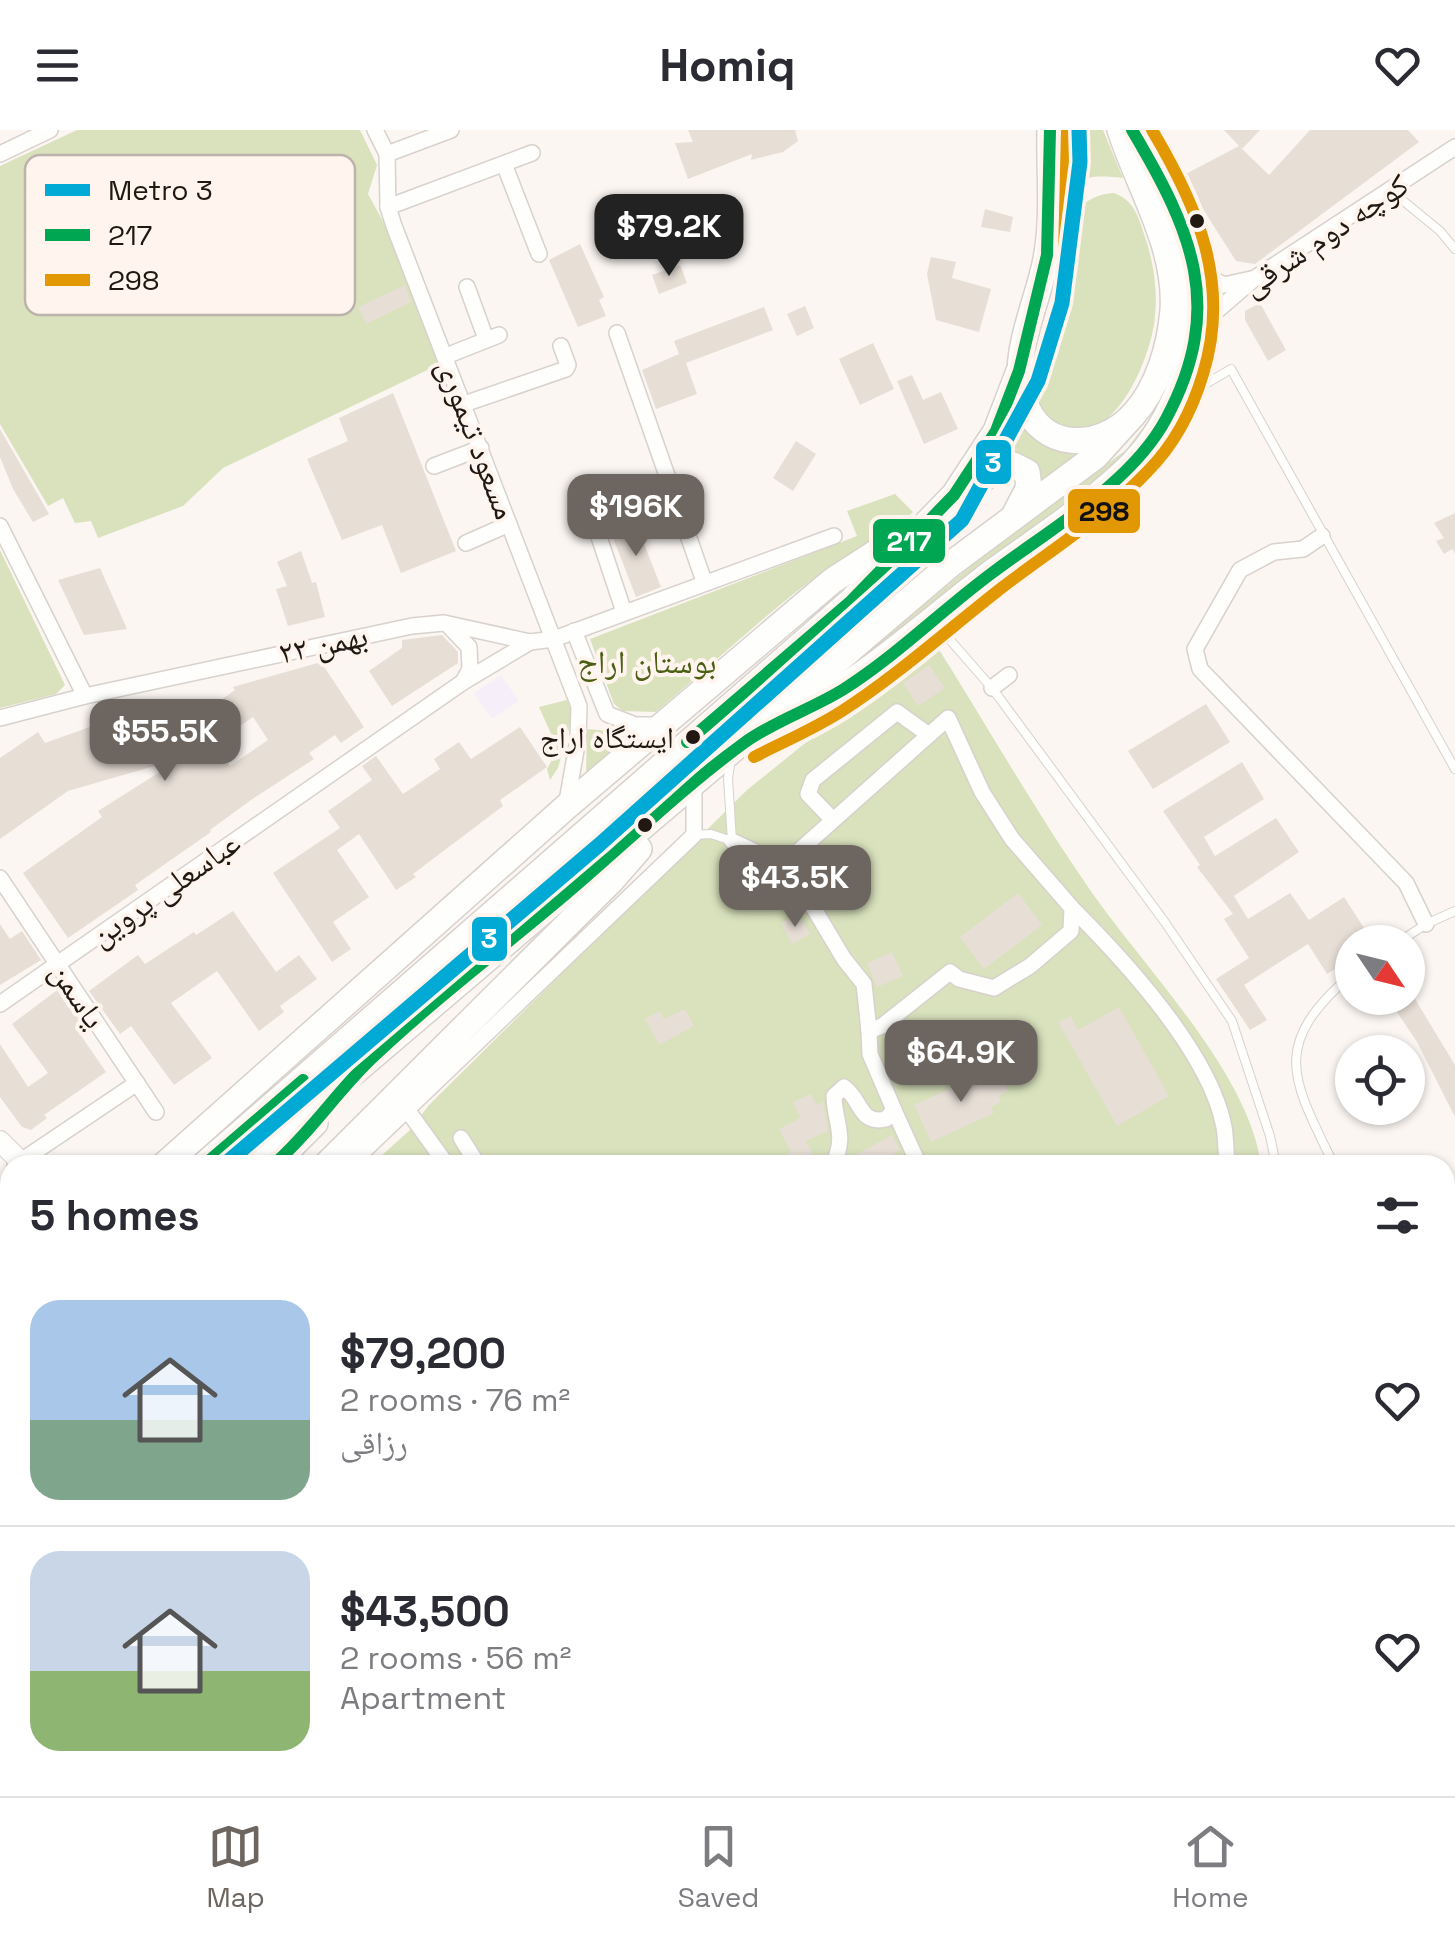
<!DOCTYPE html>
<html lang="en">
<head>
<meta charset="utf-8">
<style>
	:root { --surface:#fff; --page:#f7f7f7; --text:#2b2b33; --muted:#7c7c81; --line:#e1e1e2; --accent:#6d6660 }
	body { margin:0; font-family:"Space Grotesk","Noto Naskh Arabic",sans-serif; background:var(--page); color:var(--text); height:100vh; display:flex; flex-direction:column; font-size:38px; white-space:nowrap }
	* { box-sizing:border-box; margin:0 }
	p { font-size:32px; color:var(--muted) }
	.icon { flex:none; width:55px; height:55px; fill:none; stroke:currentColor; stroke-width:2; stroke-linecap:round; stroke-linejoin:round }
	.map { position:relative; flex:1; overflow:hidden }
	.drawer { position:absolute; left:0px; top:1025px; width:1455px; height:642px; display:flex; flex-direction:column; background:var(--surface); border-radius:30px 30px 0 0; box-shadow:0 2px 8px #0004 }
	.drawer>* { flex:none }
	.needle { width:65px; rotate:125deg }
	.controls { position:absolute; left:1335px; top:795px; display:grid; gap:20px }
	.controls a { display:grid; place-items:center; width:90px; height:90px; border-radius:50%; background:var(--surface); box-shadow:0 2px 8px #0004; font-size:50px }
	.price { position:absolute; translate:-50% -85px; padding:0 22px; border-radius:20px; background:var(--accent); color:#fff; font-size:32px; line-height:65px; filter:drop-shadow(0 2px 5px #0008) }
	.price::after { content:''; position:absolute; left:50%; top:60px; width:30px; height:22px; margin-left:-15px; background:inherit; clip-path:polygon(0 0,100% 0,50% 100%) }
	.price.active { background:#222; color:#fff }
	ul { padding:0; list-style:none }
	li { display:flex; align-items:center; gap:30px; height:250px; padding:0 30px }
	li+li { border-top:2px solid var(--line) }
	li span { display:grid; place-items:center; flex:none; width:280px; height:200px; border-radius:30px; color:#555 }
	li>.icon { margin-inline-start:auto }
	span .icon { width:120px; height:120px; fill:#fffc; stroke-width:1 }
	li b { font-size:42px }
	h2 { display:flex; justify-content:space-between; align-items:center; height:120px; padding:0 30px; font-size:42px }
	header { display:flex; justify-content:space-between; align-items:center; height:130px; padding:0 30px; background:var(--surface); font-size:45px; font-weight:600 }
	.menu { display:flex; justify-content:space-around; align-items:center; height:140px; border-top:2px solid var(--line); background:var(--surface); font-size:28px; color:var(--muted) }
	.menu a { display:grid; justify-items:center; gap:5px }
	.menu .active { color:var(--accent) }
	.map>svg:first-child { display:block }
	.education { fill:#f6eff9 }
	.green { fill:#d9e2bd }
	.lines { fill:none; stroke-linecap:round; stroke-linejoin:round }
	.river { stroke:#9ad5e9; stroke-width:28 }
	.building { fill:#e7ded6; fill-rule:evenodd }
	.service-casing { stroke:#d8d1cc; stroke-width:10 }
	.minor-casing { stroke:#d8d1cc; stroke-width:18 }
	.secondary-casing { stroke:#d8d1cc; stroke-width:22 }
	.primary-casing { stroke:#d8d1cc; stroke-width:25 }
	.trunk-casing { stroke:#d8d1cc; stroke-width:28 }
	.service { stroke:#fefefd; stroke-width:8 }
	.minor { stroke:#fefefd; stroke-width:15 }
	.secondary { stroke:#fefefd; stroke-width:20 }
	.primary { stroke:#fefefd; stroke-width:22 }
	.trunk { stroke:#fefefd; stroke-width:25 }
	.bus-1-casing { stroke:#fff5ee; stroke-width:20 }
	.bus-2-casing { stroke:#fff5ee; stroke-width:20 }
	.bus-1 { stroke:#00a651; stroke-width:12 }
	.bus-2 { stroke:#e29802; stroke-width:12 }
	.metro-1-casing { stroke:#fff5ee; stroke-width:22 }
	.metro-1 { stroke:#00aad4; stroke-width:15 }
	.bus-dot { fill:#211812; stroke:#fff5ee; stroke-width:4 }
	.labels { text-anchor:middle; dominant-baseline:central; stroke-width:8; stroke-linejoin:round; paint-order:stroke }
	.bus-label { font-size:30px; fill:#211812; stroke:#fff5ee; text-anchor:end }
	.street-label { font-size:32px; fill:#211812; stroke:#fff5ee }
	.park-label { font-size:32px; fill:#4c5e14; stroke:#fff5ee }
	.key { fill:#fff5ee; stroke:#bcb3ac; stroke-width:2.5 }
	.key-label { font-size:28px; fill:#211812 }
	.line-badge { stroke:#fff5ee; stroke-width:4 }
	.badge-label { font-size:28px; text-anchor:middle; font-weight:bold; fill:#fff }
	.pale-badge-label { font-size:28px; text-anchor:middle; font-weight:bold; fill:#111 }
</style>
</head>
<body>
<header><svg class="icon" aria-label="menu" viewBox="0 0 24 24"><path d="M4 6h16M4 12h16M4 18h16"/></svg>Homiq<svg class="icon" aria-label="heart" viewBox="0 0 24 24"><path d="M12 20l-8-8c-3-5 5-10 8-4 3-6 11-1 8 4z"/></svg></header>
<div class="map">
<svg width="1455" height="1666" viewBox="0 0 1455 1666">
	<rect width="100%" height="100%" fill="#fbf6f2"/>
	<polygon class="education" points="501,545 519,571 492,589 474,563"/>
	<g class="green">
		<polygon points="77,0 360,0 377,35 368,64 384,93 442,233 223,338 183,376 98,408 91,391 75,393 63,368 48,376 0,294 0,36"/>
		<path d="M1068 0H1103L1123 48C1086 44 1074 46 1062 82Z"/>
		<path d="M1114 63C1133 70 1138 85 1144 104 1153 129 1158 160 1155 186 1152 229 1108 333 1052 291 1042 284 1034 273 1034 260 1034 236 1048 209 1054 186 1063 152 1069 116 1076 81 1088 69 1098 64 1114 63Z"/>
		<polygon points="1179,250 1126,333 820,562 990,420 1126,320"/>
		<polygon points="1020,289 1041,313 1077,326 1038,359 996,333"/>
		<path d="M895 364 913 382C887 406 857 417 829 437 768 481 713 534 656 582L623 581 614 574 590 509 857 406 847 381Z"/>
		<polygon points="0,420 65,555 56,564 0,578"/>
		<path d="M933 510C984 591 1032 675 1086 754 1139 833 1249 941 1261 1035H371L410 1000 429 975 747 660Z"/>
		<polygon points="567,570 573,584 558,638 550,650 547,639 551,632 545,622 552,606 539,577"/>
		<polygon points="587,599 632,603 586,643"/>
		<polygon points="0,1379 10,1388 10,1561 0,1560"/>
		<polygon points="577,1658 1348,1658 1349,1666 585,1666"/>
	</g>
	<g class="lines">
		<polyline class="river" points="421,1658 432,1666"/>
	</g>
	<g class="building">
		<polygon points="688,0 795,0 798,11 783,22 751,30 752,24 688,49 675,13 693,12"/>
		<polygon points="1224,0 1260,0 1242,19"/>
		<polygon points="1310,0 1408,0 1419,12 1255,134 1236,131 1182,46 1239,16 1269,45"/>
		<polygon points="985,79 1013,87 1010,102 981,97"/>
		<polygon points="580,114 604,167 599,170 606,186 578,197 549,130"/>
		<polygon points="931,127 956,132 952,148 991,159 979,202 936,190 927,144"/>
		<polygon points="680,135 687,153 659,164 652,145"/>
		<polygon points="405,155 411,172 366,194 358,177"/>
		<polygon points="1260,173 1286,220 1268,231 1245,190 1245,181"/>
		<polygon points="805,176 814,198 797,206 787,184"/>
		<polygon points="764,177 773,200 686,233 697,264 656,279 642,240 679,224 674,211"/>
		<polygon points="873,213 894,259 860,275 839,229"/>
		<polygon points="912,245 923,270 941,262 958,299 924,314 897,251"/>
		<polygon points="393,263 456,421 401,443 382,395 342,410 307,329 348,311 339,288"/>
		<polygon points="0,299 49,384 33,392 13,359 0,327"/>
		<polygon points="796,311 816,324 793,361 773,348"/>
		<polygon points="1455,383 1455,423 1452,419 1444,424 1436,411 1444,408 1434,393"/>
		<polygon points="635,391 661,457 636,467 610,400"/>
		<polygon points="301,421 312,453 316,452 325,487 288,496 276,459 287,456 277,432"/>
		<polygon points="100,438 127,499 84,505 58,450"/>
		<polygon points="442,505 458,522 458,533 392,576 369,541 402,518 402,510"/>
		<path d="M321 532 364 597 341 613 335 605 309 623 314 629 251 670 210 700 211 702 135 755 138 760 68 808 23 743 102 687 98 681 182 628 68 661 0 709V628L38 602 45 613 126 584 154 618 235 560 233 557ZM253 587 268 610 230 636 215 613Z"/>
		<polygon points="929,535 945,558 918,576 903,553"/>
		<polygon points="1206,574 1230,612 1153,659 1128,621"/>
		<polygon points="520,597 547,637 500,670 503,676 413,744 416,747 396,760 359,704 337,720 369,767 333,792 351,819 332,832 273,743 340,698 328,681 372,650 362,636 376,626 403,664 440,639 434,629 459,612 471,629"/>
		<polygon points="1242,632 1264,669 1204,707 1215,726 1276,688 1299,722 1234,766 1248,789 1290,763 1309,790 1344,767 1373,812 1352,812 1352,828 1327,844 1308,814 1244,855 1267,890 1250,900 1216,849 1249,828 1224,789 1233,784 1197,737 1200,735 1163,681"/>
		<polygon points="1018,763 1042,795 984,839 960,807"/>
		<polygon points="233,781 276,842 299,825 317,849 280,876 284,882 259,901 217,841 171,873 212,928 174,955 131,896 120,904 89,861 138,825 145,834 194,802 196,805"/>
		<polygon points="791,788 797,793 802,790 810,804 792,814 781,793"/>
		<polygon points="0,794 10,809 22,801 41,830 0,855"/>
		<polygon points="892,822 903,846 877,857 867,833"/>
		<polygon points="60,858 82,892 75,897 106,942 44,985 47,988 31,1000 22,997 0,967 0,914 28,957 48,943 12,894"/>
		<polygon points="1412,864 1455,935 1455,987 1417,912 1393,876"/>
		<polygon points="1119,877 1169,966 1117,996 1058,892 1071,886 1078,900"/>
		<polygon points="685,879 694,896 659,915 645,889 660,881 664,889"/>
		<polygon points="997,937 1008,961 998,966 1001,972 991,977 994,983 931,1012 914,975"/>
		<polygon points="811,964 816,975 823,972 828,1001 806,1011 818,1035 767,1035 791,1022 779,999 800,988 793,972"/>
		<polygon points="892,1005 900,1020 875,1035 845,1035 848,1029"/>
	</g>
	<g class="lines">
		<defs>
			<g id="service">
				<polyline points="1390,60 1440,101 1455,119"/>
				<polyline points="1185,266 1231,239 1455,639"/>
				<polyline points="937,495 992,558 1164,791 1232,891 1270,1006 1276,1035"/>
				<polyline points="694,705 711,704 732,711 728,648 731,629"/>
				<polyline points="1399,812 1426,794 1455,781"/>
				<path d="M1334 1035C1291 947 1270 915 1352 844"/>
				<polyline points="1445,1196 1455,1208"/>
				<polyline points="1364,1658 1365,1666"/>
			</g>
			<g id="minor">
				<polyline points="375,0 387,24 388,77 394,96 579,576 578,609 566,677"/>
				<polyline points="0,24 50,0"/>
				<polyline points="387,24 451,0"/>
				<polyline points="504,34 539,124"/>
				<polyline points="388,77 532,23"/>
				<polyline points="1195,140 1224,155 1251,149"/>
				<polyline points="467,157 486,209"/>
				<polyline points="1198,197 1255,148 1455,17"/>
				<polyline points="617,203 704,451"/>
				<polyline points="446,226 499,205"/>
				<polyline points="464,274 566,239 568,235 561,216"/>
				<polyline points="434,336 481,318"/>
				<polyline points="594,392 624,482"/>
				<polyline points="0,396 85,566"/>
				<polyline points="1322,406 1303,419 1274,422 1240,440 1195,519 1200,539 1406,753 1426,794"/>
				<polyline points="466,413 509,394"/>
				<polyline points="449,496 469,517 470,539 463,552"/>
				<polyline points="574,501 607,584 635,595 659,595"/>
				<polyline points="992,558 1009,545"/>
				<polyline points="0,588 85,566 412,496 444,493 530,512 554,509 834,406"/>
				<polyline points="833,690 808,664 813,650 897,582 929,605"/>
				<path d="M732 711 783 735 948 588 982 662 1012 709 1072 778 1071 801 1030 836 994 858 959 849 950 842 882 896 869 901 870 924 894 980 886 989C859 995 862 970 844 957L834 966C835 996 847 1004 833 1035"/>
				<polyline points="0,748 156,982"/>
				<polyline points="746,766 783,735 801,757 844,829 864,854 869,901"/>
				<path d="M1072 778C1124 830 1210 923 1224 997 1226 1009 1226 1023 1227 1035"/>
				<polyline points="0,874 463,552 530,512"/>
				<polyline points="894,980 919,1035"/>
				<polyline points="408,981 447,1035"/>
				<polyline points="461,1008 478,1035"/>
				<polyline points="15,1035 137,953"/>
				<polyline points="349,1035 694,705 694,656"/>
				<polyline points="229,1658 236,1666"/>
				<polyline points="561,1658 569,1666"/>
				<polyline points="895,1658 901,1666"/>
				<polyline points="200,1666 211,1658"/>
			</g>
			<polyline id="secondary" points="0,1011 24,1035"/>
			<polyline id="primary" points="12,1658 18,1666"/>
			<g id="trunk">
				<path d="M1050 0C1049 41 1054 88 1046 129 1038 173 1010 225 1024 269 1039 322 1100 321 1133 285 1158 258 1170 216 1173 180 1177 117 1139 58 1120 0"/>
				<polyline points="961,362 995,341 1013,335 1027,342 1029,357 1015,384"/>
				<path d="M786 591C864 551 926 492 995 440 1042 406 1092 374 1133 333 1155 310 1169 285 1180 256 1220 155 1184 86 1132 0"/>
				<polyline points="164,1035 566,677 832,451 900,407"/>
				<polyline points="204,1035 851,471 954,365 996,301 1019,241"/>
				<polyline points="245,1035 951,434 1096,326 1133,285"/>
				<polyline points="273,1035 315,993"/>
				<polyline points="326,1035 611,751 639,719"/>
				<polyline points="0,1135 10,1132"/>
				<polyline points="0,1177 10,1168"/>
				<polyline points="0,1203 10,1195"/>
				<polyline points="0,1236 10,1227"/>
				<polyline points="0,1266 10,1258"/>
				<polyline points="0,1313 10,1322"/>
				<polyline points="0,1564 10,1562"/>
				<polyline points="4,1647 2,1630 10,1606"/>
				<polyline points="360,1658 371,1666"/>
				<polyline points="442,1658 453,1666"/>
			</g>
		</defs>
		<use href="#service" class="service-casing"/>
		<use href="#minor" class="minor-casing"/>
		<use href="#secondary" class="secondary-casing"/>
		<use href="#primary" class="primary-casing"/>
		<use href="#trunk" class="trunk-casing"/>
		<use href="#service" class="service"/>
		<use href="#minor" class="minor"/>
		<use href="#secondary" class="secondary"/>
		<use href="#primary" class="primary"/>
		<use href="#trunk" class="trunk"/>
		<defs>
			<g id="bus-1">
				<polyline points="687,612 851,471 954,365 996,301 1019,241 1047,125 1050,0"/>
				<polyline points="204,1035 303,950"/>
				<path d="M273 1035C309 1004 336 963 370 930 432 871 501 819 566 764 625 714 682 658 744 613 774 591 812 579 844 559 896 526 942 480 992 443 1050 399 1131 354 1166 289 1226 177 1192 101 1132 0"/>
			</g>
			<g id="bus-2">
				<polyline points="1064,125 1067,0"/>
				<path d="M754 627C783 612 814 599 842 581 899 544 950 498 1004 456 1053 419 1105 386 1147 342 1174 315 1192 281 1203 244 1231 154 1198 77 1152 0"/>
			</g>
		</defs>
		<use href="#bus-1" class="bus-1-casing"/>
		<use href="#bus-2" class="bus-2-casing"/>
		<use href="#bus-1" class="bus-1"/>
		<use href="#bus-2" class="bus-2"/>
		<defs>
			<polyline id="metro-1" points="224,1035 599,715 962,390 1038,251 1062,173 1080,32 1079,0"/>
		</defs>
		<use href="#metro-1" class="metro-1-casing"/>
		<use href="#metro-1" class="metro-1"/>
	</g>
	<g class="bus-dot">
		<circle cx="1197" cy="91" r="9"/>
		<circle cx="693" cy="607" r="9"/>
		<circle cx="645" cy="695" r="9"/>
	</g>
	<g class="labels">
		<g class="bus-label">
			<text x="674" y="607">ایستگاه اراج</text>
		</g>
		<g class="street-label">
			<text transform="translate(1325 105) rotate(-34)">کوچه دوم شرقی</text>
			<text transform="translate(477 309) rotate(69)">مسعود تیموری</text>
			<text transform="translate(323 514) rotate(-12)">۲۲ بهمن</text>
			<text transform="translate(165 759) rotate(-35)">عباسعلی پروین</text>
			<text transform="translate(78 865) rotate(56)">یاسمن</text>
		</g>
		<g class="park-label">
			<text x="647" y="532">بوستان اراج</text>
		</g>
	</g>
	<rect x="25" y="25" width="330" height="160" rx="15" class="key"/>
	<rect x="45" y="54" width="45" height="12" fill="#00aad4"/>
	<rect x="45" y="99" width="45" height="12" fill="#00a651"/>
	<rect x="45" y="144" width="45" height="12" fill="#e29802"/>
	<g class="key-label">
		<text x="108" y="70">Metro 3</text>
		<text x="108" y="115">217</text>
		<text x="108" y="160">298</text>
	</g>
	<g class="line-badge">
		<rect x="974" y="308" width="39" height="48" rx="10" fill="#00aad4"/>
		<rect x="1066" y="357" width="76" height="48" rx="10" fill="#e29802"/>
		<rect x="871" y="387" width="76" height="48" rx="10" fill="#00a651"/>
		<rect x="470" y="785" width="39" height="48" rx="10" fill="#00aad4"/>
	</g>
	<g class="badge-label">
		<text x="993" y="342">3</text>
		<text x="909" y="421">217</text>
		<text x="489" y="818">3</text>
	</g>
	<g class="pale-badge-label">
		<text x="1104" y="391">298</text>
	</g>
</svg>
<div class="controls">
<a><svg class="needle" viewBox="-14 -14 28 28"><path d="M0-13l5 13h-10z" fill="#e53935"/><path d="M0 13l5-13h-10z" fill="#7c7c81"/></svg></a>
<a><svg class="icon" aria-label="locate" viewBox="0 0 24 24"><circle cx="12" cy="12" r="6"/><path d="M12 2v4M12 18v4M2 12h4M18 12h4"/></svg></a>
</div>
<b class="price active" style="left:669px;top:149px">$79.2K</b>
<b class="price" style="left:636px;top:429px">$196K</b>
<b class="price" style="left:165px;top:654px">$55.5K</b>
<b class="price" style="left:795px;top:800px">$43.5K</b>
<b class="price" style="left:961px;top:975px">$64.9K</b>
<section class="drawer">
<h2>5 homes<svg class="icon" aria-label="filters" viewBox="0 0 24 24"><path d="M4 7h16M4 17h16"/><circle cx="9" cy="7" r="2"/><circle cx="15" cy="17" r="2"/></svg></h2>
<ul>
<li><span style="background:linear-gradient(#a9c7e8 60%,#7fa58c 0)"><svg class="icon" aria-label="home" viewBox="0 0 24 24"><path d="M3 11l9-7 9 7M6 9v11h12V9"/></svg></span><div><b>$79,200</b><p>2 rooms · 76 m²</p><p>رزاقی</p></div><svg class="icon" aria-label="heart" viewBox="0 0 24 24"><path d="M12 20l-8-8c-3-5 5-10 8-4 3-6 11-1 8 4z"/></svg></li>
<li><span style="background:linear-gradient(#c9d6e8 60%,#8fb573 0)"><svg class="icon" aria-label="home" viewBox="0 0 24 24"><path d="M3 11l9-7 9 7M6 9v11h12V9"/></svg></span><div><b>$43,500</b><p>2 rooms · 56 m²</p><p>Apartment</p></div><svg class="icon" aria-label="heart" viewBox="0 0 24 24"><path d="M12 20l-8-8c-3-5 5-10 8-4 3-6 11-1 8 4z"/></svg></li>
</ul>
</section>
</div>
<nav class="menu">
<a class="active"><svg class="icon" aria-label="map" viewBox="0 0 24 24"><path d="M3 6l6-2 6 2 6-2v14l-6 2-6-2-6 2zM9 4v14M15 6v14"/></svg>Map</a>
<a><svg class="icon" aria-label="saved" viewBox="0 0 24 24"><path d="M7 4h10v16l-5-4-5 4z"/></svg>Saved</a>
<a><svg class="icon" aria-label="home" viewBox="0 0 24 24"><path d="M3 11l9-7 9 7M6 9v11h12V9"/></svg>Home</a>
</nav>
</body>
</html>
